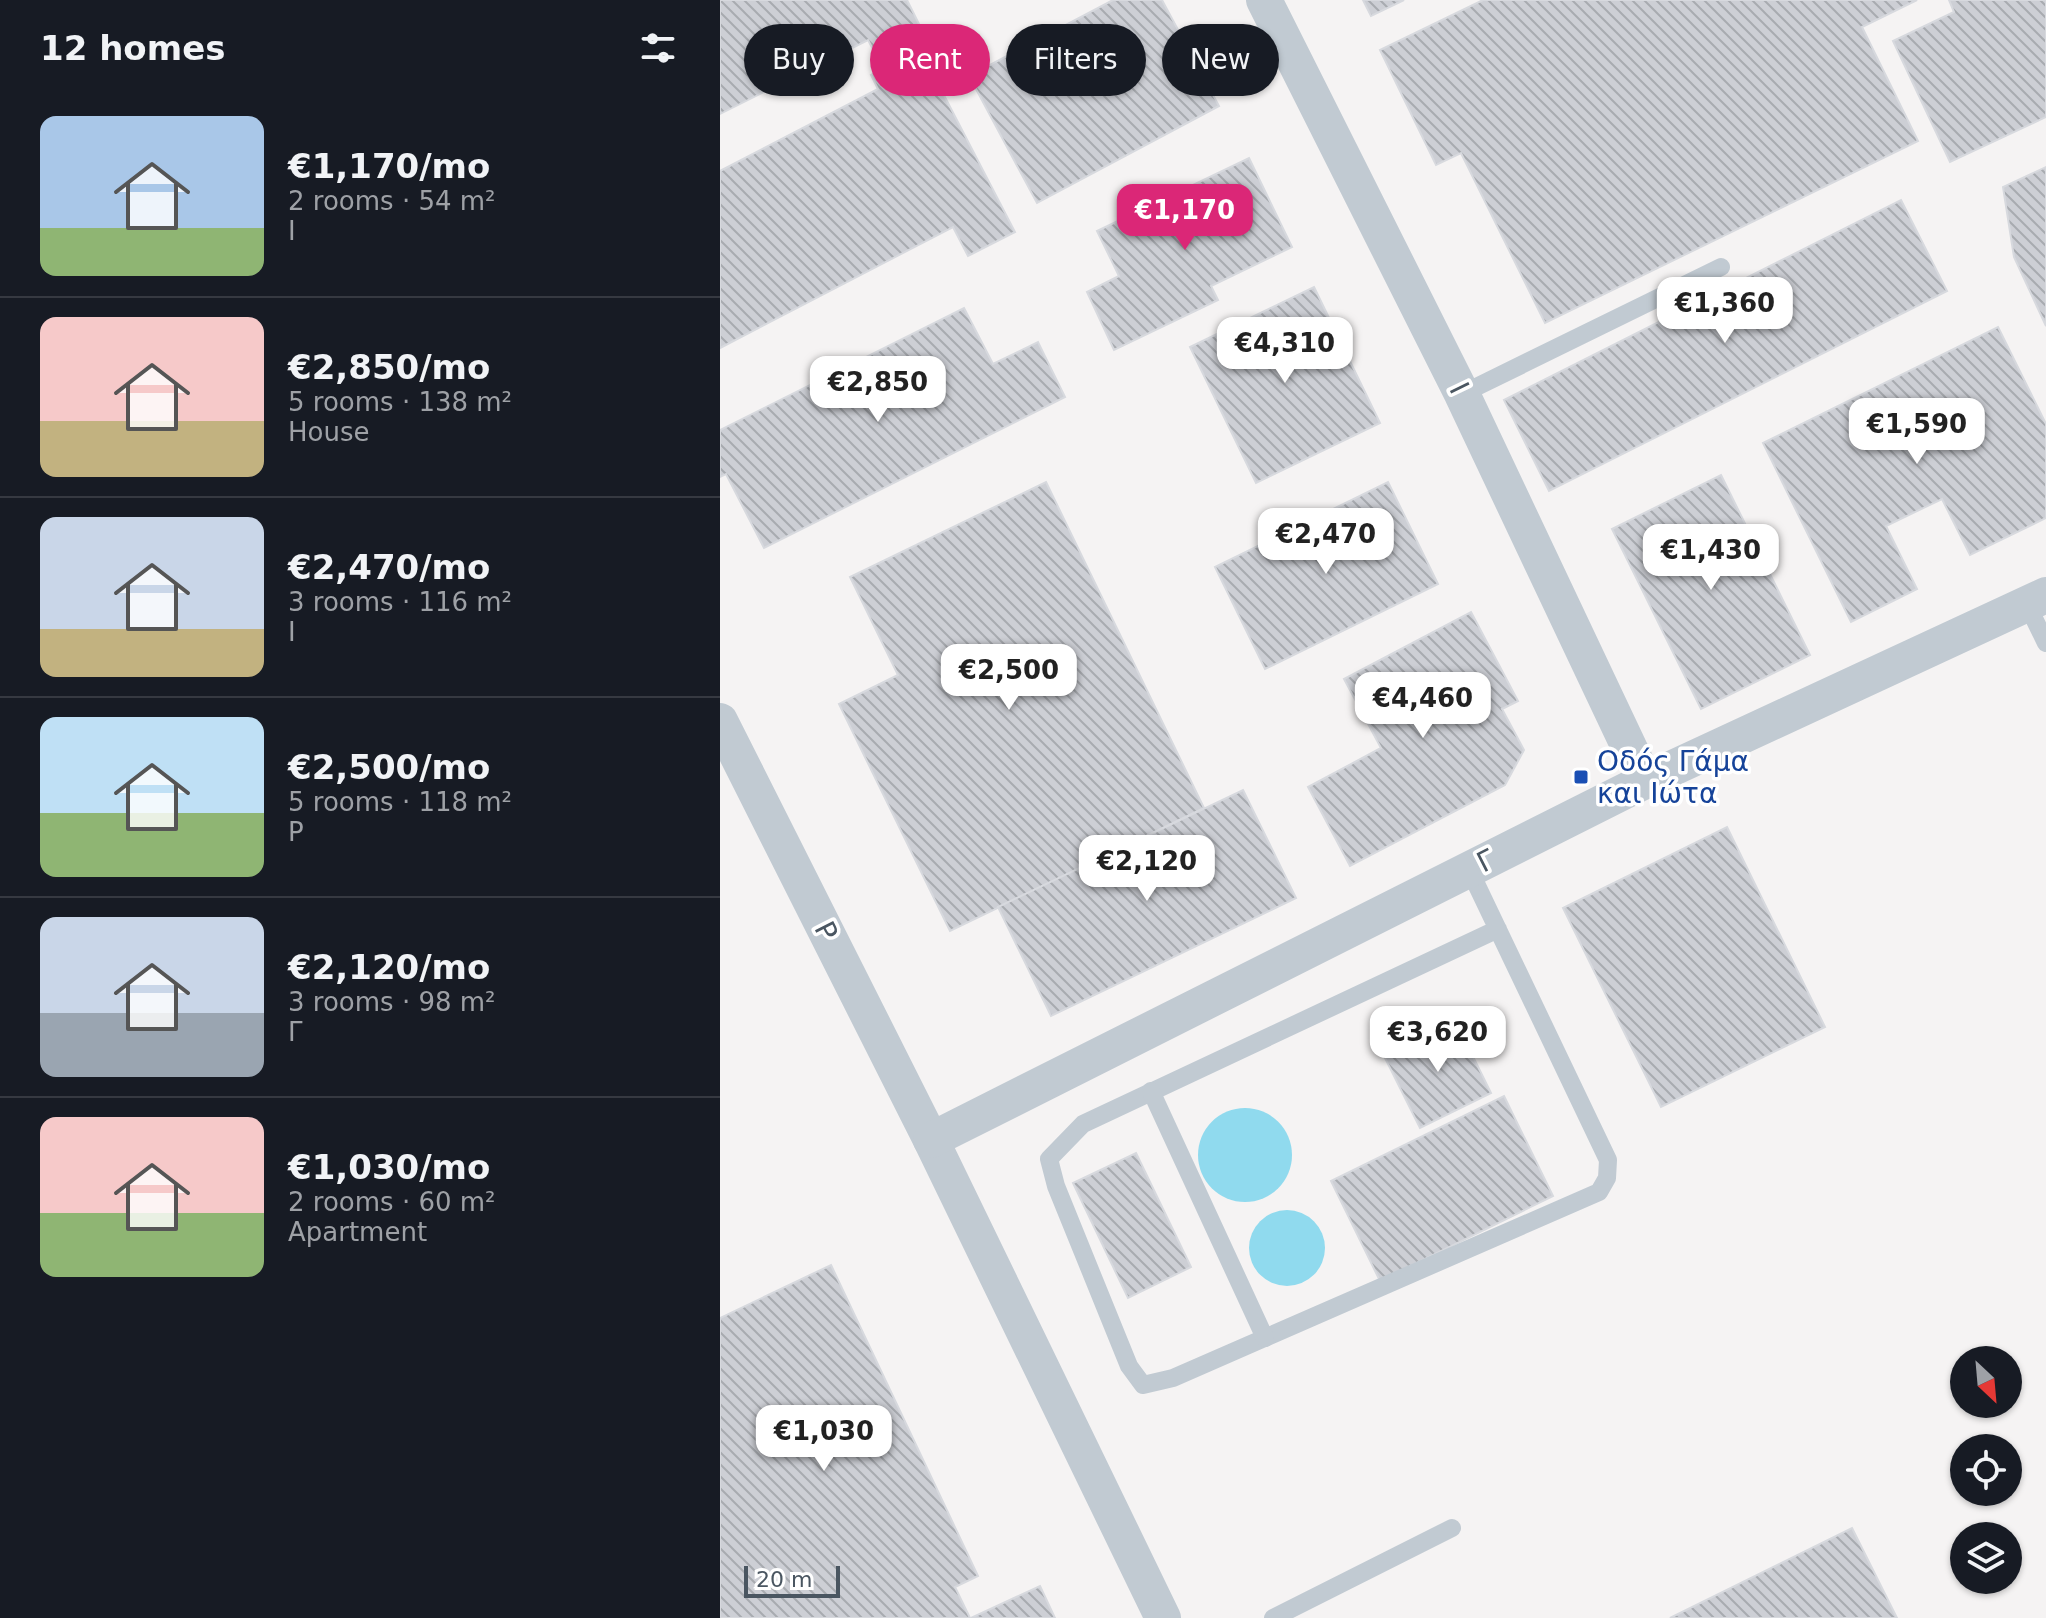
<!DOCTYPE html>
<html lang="en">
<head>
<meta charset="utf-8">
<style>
	:root { --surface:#171b24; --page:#20242c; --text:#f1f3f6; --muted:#9ea1a6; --line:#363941; --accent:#db2777 }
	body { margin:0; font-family:"DejaVu Sans",sans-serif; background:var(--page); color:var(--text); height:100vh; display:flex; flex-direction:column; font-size:30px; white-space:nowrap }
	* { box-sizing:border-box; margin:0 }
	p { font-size:26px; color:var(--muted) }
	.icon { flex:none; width:44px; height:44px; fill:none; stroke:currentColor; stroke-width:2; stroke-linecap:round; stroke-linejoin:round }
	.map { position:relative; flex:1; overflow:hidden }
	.details { display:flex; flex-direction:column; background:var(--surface); width:720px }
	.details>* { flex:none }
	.guide { position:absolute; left:24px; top:24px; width:760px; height:72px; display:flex; gap:16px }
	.needle { width:52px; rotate:154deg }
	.fabs { position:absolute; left:1230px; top:1346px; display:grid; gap:16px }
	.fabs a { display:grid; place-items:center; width:72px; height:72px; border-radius:50%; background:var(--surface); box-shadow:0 2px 6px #0004; font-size:40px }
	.scale { position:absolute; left:24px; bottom:20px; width:96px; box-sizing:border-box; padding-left:8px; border:4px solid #4a5661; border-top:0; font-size:22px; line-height:28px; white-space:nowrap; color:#4a5661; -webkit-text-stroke:6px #fff; paint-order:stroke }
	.price { position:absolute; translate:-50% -68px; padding:0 18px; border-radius:16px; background:#fff; color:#222; font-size:26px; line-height:52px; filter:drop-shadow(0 2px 4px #0008) }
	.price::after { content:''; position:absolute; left:50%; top:48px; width:24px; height:18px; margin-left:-12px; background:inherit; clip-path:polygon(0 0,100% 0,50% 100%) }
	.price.selected { background:var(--accent); color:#fff }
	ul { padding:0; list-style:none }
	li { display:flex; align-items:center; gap:24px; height:200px; padding:0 40px }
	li+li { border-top:2px solid var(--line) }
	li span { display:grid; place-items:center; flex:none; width:224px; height:160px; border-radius:16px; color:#555 }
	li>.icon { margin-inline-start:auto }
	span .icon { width:96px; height:96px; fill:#fffc; stroke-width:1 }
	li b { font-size:34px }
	h2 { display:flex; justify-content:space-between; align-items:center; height:96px; padding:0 40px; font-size:34px }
	.chip { padding:0 28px; border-radius:36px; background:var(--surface); box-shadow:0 2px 6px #0004; font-size:28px; line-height:72px }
	.chip.selected { background:var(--accent); color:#fff }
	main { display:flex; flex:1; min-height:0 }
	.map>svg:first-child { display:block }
	.water { fill:#90daee }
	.building { fill:url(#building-back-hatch); stroke:#d7d9de; stroke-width:2 }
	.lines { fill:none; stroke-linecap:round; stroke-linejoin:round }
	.service { stroke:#c1cad2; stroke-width:18 }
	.minor { stroke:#c1cad2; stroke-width:36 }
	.transit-dot { fill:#1a4fb4; stroke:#fff; stroke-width:3 }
	.labels { text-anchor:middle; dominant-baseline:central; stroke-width:7; stroke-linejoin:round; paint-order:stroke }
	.street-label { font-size:28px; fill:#4a5661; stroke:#fff }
	.transit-label { font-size:28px; fill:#164399; stroke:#fff; text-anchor:start }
</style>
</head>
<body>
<main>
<section class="details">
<h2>12 homes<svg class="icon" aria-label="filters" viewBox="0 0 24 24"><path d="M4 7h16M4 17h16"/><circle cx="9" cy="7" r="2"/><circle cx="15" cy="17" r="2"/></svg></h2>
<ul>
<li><span style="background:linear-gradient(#a9c7e8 70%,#8fb573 0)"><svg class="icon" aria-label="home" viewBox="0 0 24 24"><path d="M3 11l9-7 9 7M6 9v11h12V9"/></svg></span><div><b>€1,170/mo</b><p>2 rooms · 54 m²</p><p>Ι</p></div></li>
<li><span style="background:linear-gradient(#f6c9c9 65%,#c2b280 0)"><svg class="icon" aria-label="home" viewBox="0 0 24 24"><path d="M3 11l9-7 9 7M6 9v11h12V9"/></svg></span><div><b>€2,850/mo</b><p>5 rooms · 138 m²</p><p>House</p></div></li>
<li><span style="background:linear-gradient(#c9d6e8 70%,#c2b280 0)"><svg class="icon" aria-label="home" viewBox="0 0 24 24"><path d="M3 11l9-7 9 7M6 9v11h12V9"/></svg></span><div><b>€2,470/mo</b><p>3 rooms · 116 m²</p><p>Ι</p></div></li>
<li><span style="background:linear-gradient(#bfe0f5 60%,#8fb573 0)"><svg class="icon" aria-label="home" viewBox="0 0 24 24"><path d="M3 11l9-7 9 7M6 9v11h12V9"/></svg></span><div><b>€2,500/mo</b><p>5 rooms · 118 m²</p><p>Ρ</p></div></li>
<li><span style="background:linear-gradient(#c9d6e8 60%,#9aa5b1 0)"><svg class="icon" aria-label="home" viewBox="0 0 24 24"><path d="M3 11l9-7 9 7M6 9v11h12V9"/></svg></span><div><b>€2,120/mo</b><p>3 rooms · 98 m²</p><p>Γ</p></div></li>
<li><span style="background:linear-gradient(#f6c9c9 60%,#8fb573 0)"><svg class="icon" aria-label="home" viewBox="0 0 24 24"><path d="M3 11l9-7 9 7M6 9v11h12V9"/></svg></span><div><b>€1,030/mo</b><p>2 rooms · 60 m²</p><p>Apartment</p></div></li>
</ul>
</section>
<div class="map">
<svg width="1326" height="1618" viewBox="0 0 1326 1618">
	<defs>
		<pattern id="building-back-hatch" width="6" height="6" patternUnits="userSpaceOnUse" patternTransform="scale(2)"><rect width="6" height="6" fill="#cdcfd5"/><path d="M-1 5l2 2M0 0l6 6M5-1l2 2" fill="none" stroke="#a8abb0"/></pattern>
	</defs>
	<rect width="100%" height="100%" fill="#f5f3f3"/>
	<g class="water">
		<circle cx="525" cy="1155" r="47"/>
		<circle cx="567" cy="1248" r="38"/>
	</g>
	<g class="building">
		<polygon points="0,0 187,0 204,34 157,57 148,40 0,114"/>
		<polygon points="393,0 442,0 499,106 317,203 249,76"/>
		<polygon points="643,0 684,0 651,16"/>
		<polygon points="763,0 1197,0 1142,27 1198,141 825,323 741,153 716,165 660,50"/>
		<polygon points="1229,0 1326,0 1326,117 1230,162 1173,41 1234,12"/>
		<polygon points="200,49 295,232 248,256 233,227 0,348 0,171 158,89 151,75"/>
		<polygon points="529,158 572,247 491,286 498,300 394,350 367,292 399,276 377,231"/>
		<polygon points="1326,167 1326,326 1294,257 1283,187"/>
		<polygon points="1181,200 1227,291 829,491 784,400"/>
		<polygon points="594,287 660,423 536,483 470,347"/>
		<polygon points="244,308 273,364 318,342 345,397 44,548 6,474 0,477 0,430"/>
		<polygon points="1278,327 1326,424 1326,518 1250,555 1222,499 1166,526 1197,589 1131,622 1043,443"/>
		<polygon points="1001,475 1090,655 981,709 892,529"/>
		<polygon points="326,482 484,808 230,931 119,704 178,675 130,577"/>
		<polygon points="668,482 718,584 545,669 495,567"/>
		<polygon points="751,612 798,701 782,709 804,750 785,785 630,866 588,787 661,748 624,679"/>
		<polygon points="523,790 576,898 331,1016 278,907"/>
		<polygon points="1007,827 1105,1027 941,1107 843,908"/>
		<polygon points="735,1020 771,1093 700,1128 664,1056"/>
		<polygon points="784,1096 833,1196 660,1281 611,1181"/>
		<polygon points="416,1153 471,1267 408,1298 353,1183"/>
		<polygon points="111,1265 258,1576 235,1587 250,1618 0,1618 0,1318"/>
		<polygon points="1132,1528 1177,1618 950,1618"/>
		<polygon points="320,1586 335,1618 251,1618"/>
	</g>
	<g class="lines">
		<g class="service">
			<polyline points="742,394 1001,267"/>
			<polyline points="1307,604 1326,643"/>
			<polyline points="749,869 888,1160 887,1178 879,1192 453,1378 423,1385 409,1366 336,1186 329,1159 363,1124 778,929"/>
			<polyline points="431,1091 545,1338"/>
			<polyline points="553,1618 732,1528"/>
		</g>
		<g class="minor">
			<polyline points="544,0 742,394 925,781"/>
			<polyline points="0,721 211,1140 443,1618"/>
			<polyline points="211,1140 925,781 1326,595"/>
		</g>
	</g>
	<rect class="transit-dot" x="853" y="769" width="16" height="16" rx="4"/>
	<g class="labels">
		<g class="street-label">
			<text transform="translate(739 388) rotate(64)">Ι</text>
			<text transform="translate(766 861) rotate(-27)">Γ</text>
			<text transform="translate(106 931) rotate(63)">Ρ</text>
		</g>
		<g class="transit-label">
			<text x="877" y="761">Οδός Γάμα<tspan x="877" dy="32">και Ιώτα</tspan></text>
		</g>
	</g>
</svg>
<div class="fabs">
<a><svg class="needle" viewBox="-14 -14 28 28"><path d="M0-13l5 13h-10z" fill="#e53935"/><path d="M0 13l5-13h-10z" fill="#9ea1a6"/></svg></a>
<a><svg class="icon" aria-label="locate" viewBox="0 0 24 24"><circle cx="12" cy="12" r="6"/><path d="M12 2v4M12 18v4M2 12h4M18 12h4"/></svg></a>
<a><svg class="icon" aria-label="layers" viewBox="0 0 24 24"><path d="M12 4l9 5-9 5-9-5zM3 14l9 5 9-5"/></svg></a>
</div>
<div class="scale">20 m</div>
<b class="price selected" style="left:465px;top:252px">€1,170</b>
<b class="price" style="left:1005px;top:345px">€1,360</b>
<b class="price" style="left:565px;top:385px">€4,310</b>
<b class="price" style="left:158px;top:424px">€2,850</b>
<b class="price" style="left:1197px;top:466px">€1,590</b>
<b class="price" style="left:606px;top:576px">€2,470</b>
<b class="price" style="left:991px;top:592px">€1,430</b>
<b class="price" style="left:289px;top:712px">€2,500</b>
<b class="price" style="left:703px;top:740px">€4,460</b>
<b class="price" style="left:427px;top:903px">€2,120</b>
<b class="price" style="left:718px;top:1074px">€3,620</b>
<b class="price" style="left:104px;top:1473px">€1,030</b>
<div class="guide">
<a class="chip">Buy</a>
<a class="chip selected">Rent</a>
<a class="chip">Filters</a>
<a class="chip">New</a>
</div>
</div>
</main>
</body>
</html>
